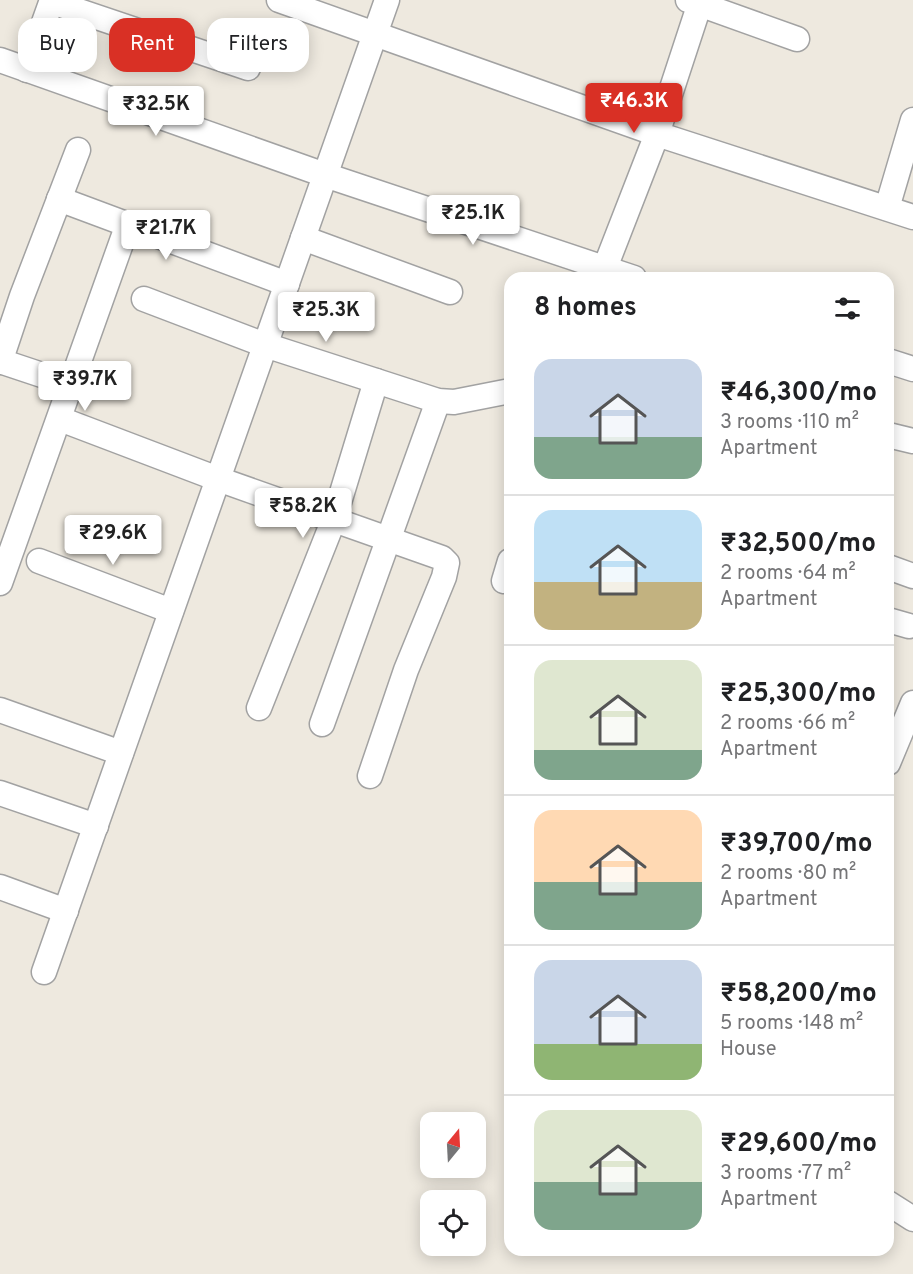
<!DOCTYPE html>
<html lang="en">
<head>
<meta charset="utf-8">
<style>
	:root { --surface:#fff; --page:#f6f6f6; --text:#202124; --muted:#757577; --line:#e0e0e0; --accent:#d93025 }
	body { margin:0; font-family:Overpass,sans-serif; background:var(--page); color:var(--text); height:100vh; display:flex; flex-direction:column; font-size:22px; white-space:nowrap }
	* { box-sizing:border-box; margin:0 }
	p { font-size:20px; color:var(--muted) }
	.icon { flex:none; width:33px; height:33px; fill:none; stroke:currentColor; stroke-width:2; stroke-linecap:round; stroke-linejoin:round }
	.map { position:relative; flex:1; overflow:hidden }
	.sheet { position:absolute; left:504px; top:272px; width:390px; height:984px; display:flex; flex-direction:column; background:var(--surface); border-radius:18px; box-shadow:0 3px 15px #0003 }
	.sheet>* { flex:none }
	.hud { position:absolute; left:18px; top:18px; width:396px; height:54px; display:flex; gap:12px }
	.needle { width:39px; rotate:18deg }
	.fabs { position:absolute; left:420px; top:1112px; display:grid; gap:12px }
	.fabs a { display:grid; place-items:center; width:66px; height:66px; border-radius:12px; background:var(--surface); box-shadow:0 3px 15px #0003; font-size:30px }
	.price { position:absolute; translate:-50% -51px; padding:0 14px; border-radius:6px; background:#fff; color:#222; font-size:20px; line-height:39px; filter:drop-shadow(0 2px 3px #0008) }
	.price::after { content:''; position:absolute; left:50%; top:36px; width:18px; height:14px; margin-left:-9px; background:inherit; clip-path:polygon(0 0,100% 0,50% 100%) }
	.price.selected { background:var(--accent); color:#fff }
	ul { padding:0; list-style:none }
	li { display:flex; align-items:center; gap:18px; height:150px; padding:0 30px }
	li+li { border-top:2px solid var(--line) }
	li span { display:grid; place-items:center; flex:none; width:168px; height:120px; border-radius:18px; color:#555 }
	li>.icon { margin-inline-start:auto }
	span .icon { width:72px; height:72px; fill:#fffc; stroke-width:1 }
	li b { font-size:26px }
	h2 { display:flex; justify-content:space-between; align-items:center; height:72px; padding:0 30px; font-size:26px }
	.chip { padding:0 21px; border-radius:18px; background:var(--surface); box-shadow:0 3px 15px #0003; font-size:21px; line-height:54px }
	.chip.selected { background:var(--accent); color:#fff }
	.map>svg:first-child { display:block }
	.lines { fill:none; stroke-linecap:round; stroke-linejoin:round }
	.minor-casing { stroke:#a2a2a2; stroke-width:27 }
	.minor { stroke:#fff; stroke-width:24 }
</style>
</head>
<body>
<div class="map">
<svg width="913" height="1274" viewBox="0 0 913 1274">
	<rect width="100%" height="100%" fill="#eee9df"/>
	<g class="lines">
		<defs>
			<g id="minor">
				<polyline points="279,0 657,134 913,217"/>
				<polyline points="688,0 797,39"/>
				<polyline points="52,2 248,68"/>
				<polyline points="0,60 325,175 634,278"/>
				<polyline points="27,70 52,0"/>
				<polyline points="59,199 287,284"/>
				<polyline points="887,208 913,120"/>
				<polyline points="303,238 450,292"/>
				<polyline points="601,278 657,134 701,0"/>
				<polyline points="144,299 265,345 438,401 454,402 510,391"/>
				<polyline points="0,361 72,385"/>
				<polyline points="888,361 913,369"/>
				<polyline points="0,362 22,296 78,150"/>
				<polyline points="60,419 218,479 442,558 447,563 444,577 406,670 370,776"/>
				<polyline points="888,435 913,441"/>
				<polyline points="39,561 171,611"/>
				<polyline points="888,567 913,576"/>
				<polyline points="504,581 510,561"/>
				<polyline points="0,583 128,224"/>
				<polyline points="888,620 909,626"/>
				<polyline points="259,708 334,519 376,381"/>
				<polyline points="0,710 121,753"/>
				<polyline points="322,724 438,401"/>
				<polyline points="888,763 913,703"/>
				<polyline points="0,793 96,826"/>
				<polyline points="0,887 66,911"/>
				<polyline points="44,972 387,0"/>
				<polyline points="888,1203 913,1219"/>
			</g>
		</defs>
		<use href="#minor" class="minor-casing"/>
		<use href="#minor" class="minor"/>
	</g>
</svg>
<div class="fabs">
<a><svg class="needle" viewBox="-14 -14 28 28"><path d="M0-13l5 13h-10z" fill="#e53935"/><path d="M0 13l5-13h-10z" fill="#757577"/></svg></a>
<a><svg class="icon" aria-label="locate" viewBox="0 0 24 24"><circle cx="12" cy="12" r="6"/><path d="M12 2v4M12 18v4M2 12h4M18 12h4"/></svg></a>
</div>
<b class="price selected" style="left:634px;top:134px">₹46.3K</b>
<b class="price" style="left:156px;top:137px">₹32.5K</b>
<b class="price" style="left:473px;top:246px">₹25.1K</b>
<b class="price" style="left:166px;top:261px">₹21.7K</b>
<b class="price" style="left:326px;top:343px">₹25.3K</b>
<b class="price" style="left:85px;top:412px">₹39.7K</b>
<b class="price" style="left:303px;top:539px">₹58.2K</b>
<b class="price" style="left:113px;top:566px">₹29.6K</b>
<div class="hud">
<a class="chip">Buy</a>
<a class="chip selected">Rent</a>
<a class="chip">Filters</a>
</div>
<section class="sheet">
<h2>8 homes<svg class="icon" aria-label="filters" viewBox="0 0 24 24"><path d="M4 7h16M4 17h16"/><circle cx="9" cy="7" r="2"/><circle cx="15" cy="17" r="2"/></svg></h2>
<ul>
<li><span style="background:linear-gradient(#c9d6e8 65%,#7fa58c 0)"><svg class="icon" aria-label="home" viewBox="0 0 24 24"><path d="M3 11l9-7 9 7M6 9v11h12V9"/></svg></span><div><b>₹46,300/mo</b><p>3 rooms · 110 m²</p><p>Apartment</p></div></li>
<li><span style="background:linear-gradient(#bfe0f5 60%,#c2b280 0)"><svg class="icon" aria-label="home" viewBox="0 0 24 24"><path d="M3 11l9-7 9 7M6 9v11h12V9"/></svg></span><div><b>₹32,500/mo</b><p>2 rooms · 64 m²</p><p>Apartment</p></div></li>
<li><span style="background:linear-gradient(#dfe7d0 75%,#7fa58c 0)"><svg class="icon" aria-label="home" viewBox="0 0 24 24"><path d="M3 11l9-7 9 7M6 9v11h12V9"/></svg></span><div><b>₹25,300/mo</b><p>2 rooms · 66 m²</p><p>Apartment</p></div></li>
<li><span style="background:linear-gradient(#ffd9b3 60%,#7fa58c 0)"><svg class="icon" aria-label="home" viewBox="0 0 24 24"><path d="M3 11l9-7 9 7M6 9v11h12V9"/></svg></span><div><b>₹39,700/mo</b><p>2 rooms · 80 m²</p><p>Apartment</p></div></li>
<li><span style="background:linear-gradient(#c9d6e8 70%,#8fb573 0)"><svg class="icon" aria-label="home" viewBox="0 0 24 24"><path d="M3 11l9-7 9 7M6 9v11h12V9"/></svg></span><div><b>₹58,200/mo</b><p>5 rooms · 148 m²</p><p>House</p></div></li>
<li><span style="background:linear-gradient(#dfe7d0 60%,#7fa58c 0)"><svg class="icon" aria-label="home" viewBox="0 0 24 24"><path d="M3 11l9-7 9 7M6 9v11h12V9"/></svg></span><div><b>₹29,600/mo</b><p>3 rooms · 77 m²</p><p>Apartment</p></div></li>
</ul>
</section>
</div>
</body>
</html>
